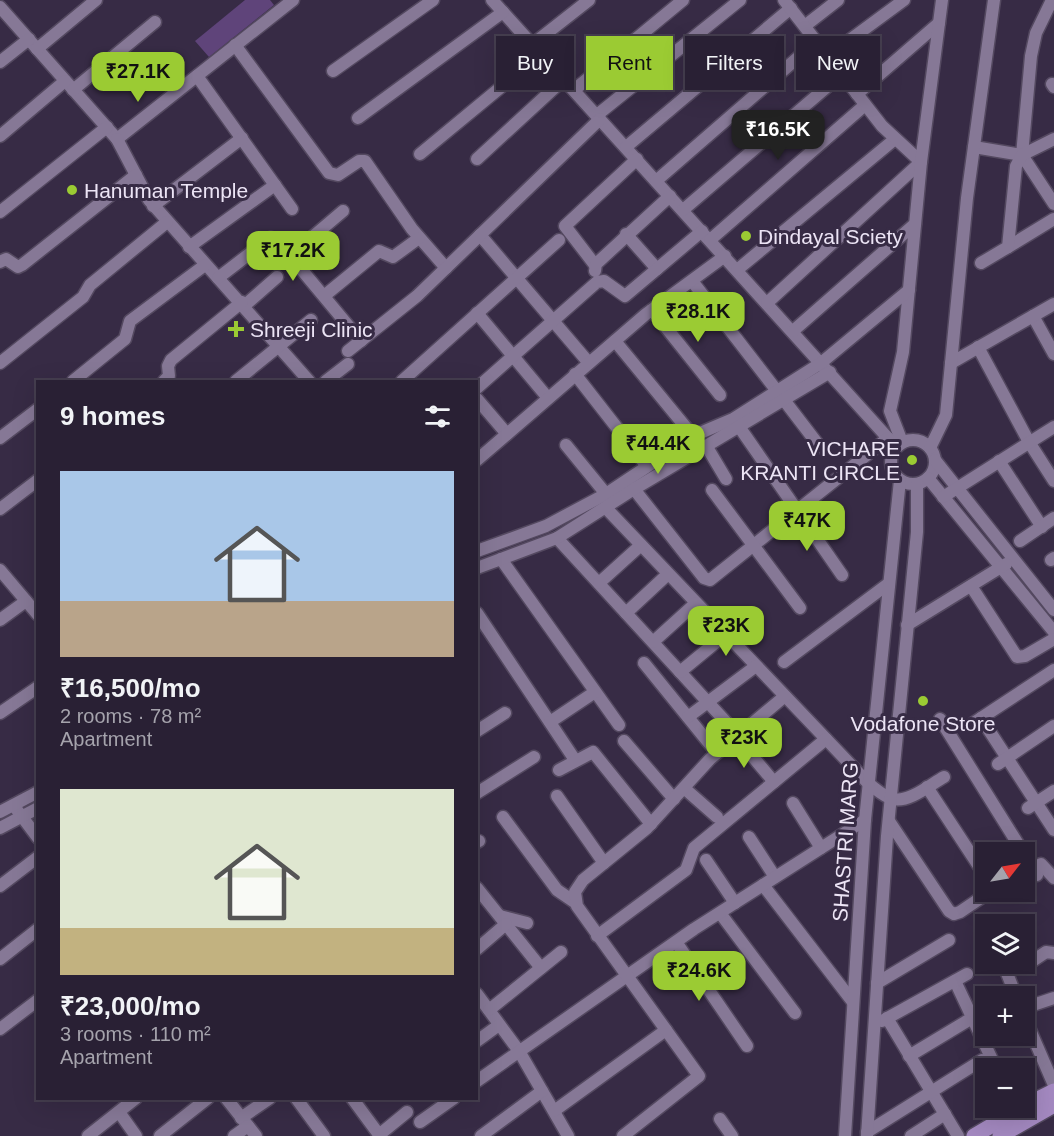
<!DOCTYPE html>
<html lang="en">
<head>
<meta charset="utf-8">
<style>
	:root { --surface:#292034; --page:#31283c; --text:#f1f3f6; --muted:#a5a3ac; --line:#453e4f; --accent:#9bcb33 }
	body { margin:0; font-family:Arial,sans-serif; background:var(--page); color:var(--text); height:100vh; display:flex; flex-direction:column; font-size:22px; white-space:nowrap }
	* { box-sizing:border-box; margin:0 }
	p { font-size:20px; color:var(--muted) }
	.icon { flex:none; width:33px; height:33px; fill:none; stroke:currentColor; stroke-width:2; stroke-linecap:round; stroke-linejoin:round }
	.map { position:relative; flex:1; overflow:hidden }
	.side { position:absolute; left:36px; top:380px; width:442px; height:720px; display:flex; flex-direction:column; background:var(--surface); border-radius:0px; box-shadow:0 6px 24px #0002,0 0 0 2px var(--line) }
	.side>* { flex:none }
	.top-card { position:absolute; left:496px; top:36px; width:466px; height:54px; display:flex; gap:12px }
	.needle { width:39px; rotate:59deg }
	.buttons { position:absolute; left:975px; top:842px; display:grid; gap:12px }
	.buttons a { display:grid; place-items:center; width:60px; height:60px; border-radius:0px; background:var(--surface); box-shadow:0 6px 24px #0002,0 0 0 2px var(--line); font-size:30px }
	.price { position:absolute; translate:-50% -51px; padding:0 14px; border-radius:12px; background:var(--accent); color:#111; font-size:20px; line-height:39px; filter:drop-shadow(0 2px 3px #0008) }
	.price::after { content:''; position:absolute; left:50%; top:36px; width:18px; height:14px; margin-left:-9px; background:inherit; clip-path:polygon(0 0,100% 0,50% 100%) }
	.price.current { background:#222; color:#fff }
	ul { padding:0; list-style:none }
	li { display:grid; align-content:center; gap:12px; height:318px; padding:0 24px }
	li span { display:grid; place-items:center; height:186px; border-radius:0px; color:#555 }
	li>.icon { margin-inline-start:auto }
	span .icon { width:108px; height:108px; fill:#fffc; stroke-width:1 }
	li b { font-size:26px }
	h2 { display:flex; justify-content:space-between; align-items:center; height:72px; padding:0 24px; font-size:26px }
	.tag { padding:0 21px; border-radius:0px; background:var(--surface); box-shadow:0 6px 24px #0002,0 0 0 2px var(--line); font-size:21px; line-height:54px }
	.tag.current { background:var(--accent); color:#111 }
	.map>svg:first-child { display:block }
	.green { fill:#5f447a }
	.lines { fill:none; stroke-linecap:round; stroke-linejoin:round }
	.minor-casing { stroke:#544960; stroke-width:15 }
	.major-casing { stroke:#544960; stroke-width:18 }
	.minor { stroke:#867896; stroke-width:12 }
	.major { stroke:#a489c1; stroke-width:15 }
	.poi-dot { fill:#9bcb33; stroke:#372b45; stroke-width:2 }
	.labels { text-anchor:middle; dominant-baseline:central; stroke-width:6; stroke-linejoin:round; paint-order:stroke }
	.poi-label { font-size:21px; fill:#ece4f5; stroke:#372b45; text-anchor:start }
	.street-label { font-size:21px; fill:#ece4f5; stroke:#372b45 }
</style>
</head>
<body>
<div class="map">
<svg width="1054" height="1136" viewBox="0 0 1054 1136">
	<rect width="100%" height="100%" fill="#372b45"/>
	<polygon class="green" points="245,0 270,0 274,5 209,57 195,41"/>
	<g class="lines">
		<defs>
			<g id="minor">
				<polyline points="492,0 896,447"/>
				<polyline points="1052,0 1036,33 1031,56 1022,155 1054,204"/>
				<polyline points="0,7 117,139 293,0"/>
				<polyline points="806,25 838,0"/>
				<polyline points="533,44 589,0"/>
				<polyline points="235,45 329,173 338,175 359,161 365,161 412,229 446,268"/>
				<polyline points="37,49 96,0"/>
				<polyline points="828,56 904,0"/>
				<polyline points="0,62 29,39"/>
				<polyline points="333,71 433,0"/>
				<polyline points="197,76 292,209"/>
				<polyline points="1052,84 1054,87"/>
				<polyline points="73,90 155,22"/>
				<polyline points="574,90 683,0"/>
				<polyline points="857,94 939,23"/>
				<polyline points="597,115 740,0"/>
				<polyline points="358,118 503,12"/>
				<polyline points="0,136 65,81"/>
				<polyline points="117,139 149,200 309,381"/>
				<polyline points="626,147 791,8"/>
				<polyline points="974,147 1022,155"/>
				<polyline points="420,154 541,54"/>
				<polyline points="477,159 564,79"/>
				<polyline points="656,181 817,41"/>
				<polyline points="153,206 242,138"/>
				<polyline points="683,210 842,74"/>
				<polyline points="0,212 107,127"/>
				<polyline points="626,234 657,269"/>
				<polyline points="480,235 589,363"/>
				<polyline points="710,240 865,105"/>
				<polyline points="189,247 275,185"/>
				<polyline points="1008,247 1054,219"/>
				<polyline points="290,256 343,211"/>
				<polyline points="0,262 6,259 18,267 22,265 136,175"/>
				<polyline points="981,263 1008,247 1016,166 1022,155 1054,139"/>
				<polyline points="595,265 565,226 637,159"/>
				<polyline points="737,270 895,139"/>
				<polyline points="595,271 596,264 670,196"/>
				<polyline points="218,278 270,238 276,239 361,341"/>
				<polyline points="692,281 777,391"/>
				<polyline points="324,296 379,251 393,257 419,238"/>
				<polyline points="767,303 921,162 882,126 784,0"/>
				<polyline points="244,306 277,277"/>
				<polyline points="652,310 720,395"/>
				<polyline points="477,313 548,398"/>
				<polyline points="1033,316 1054,354"/>
				<polyline points="793,331 915,224"/>
				<polyline points="615,341 693,436"/>
				<polyline points="978,347 1029,442 1054,481"/>
				<polyline points="348,351 417,296 600,119"/>
				<polyline points="0,363 83,297 90,285 167,222"/>
				<polyline points="951,363 1054,304"/>
				<polyline points="575,374 646,465"/>
				<polyline points="73,381 125,339 130,321 205,265"/>
				<polyline points="164,381 169,376 168,366 171,360 242,302"/>
				<polyline points="236,381 311,320"/>
				<polyline points="326,381 348,364"/>
				<polyline points="402,381 559,240"/>
				<polyline points="477,388 597,282 604,281 625,296 702,231"/>
				<polyline points="477,399 507,434"/>
				<polyline points="784,400 820,447"/>
				<polyline points="740,428 842,575"/>
				<polyline points="0,438 38,409"/>
				<circle cx="913" cy="462" r="22"/>
				<polyline points="902,442 890,411 903,352 921,162 942,0"/>
				<polyline points="566,445 606,494"/>
				<polyline points="707,447 726,479"/>
				<polyline points="930,448 946,415 967,198 994,0"/>
				<polyline points="477,460 646,314 725,256"/>
				<polyline points="935,460 1054,610"/>
				<polyline points="999,461 1042,527"/>
				<polyline points="928,478 1054,632"/>
				<polyline points="634,489 704,578 710,580 888,438"/>
				<polyline points="712,490 800,608"/>
				<polyline points="943,497 1054,427"/>
				<path d="M606 508 869 784C876 789 884 797 893 799 909 803 931 784 944 777"/>
				<polyline points="0,509 38,480"/>
				<polyline points="557,538 738,735"/>
				<polyline points="1020,541 1054,518"/>
				<polyline points="477,551 546,526 606,494 693,436 733,419 821,363 909,290"/>
				<polyline points="501,559 619,725"/>
				<polyline points="1051,560 1054,558"/>
				<polyline points="477,568 557,538 634,489 830,372"/>
				<polyline points="0,570 38,615"/>
				<polyline points="599,583 641,545"/>
				<polyline points="971,586 1017,657 1025,656 1054,639"/>
				<polyline points="477,613 575,760"/>
				<polyline points="626,613 668,574"/>
				<polyline points="0,620 26,601"/>
				<polyline points="907,625 1006,564"/>
				<polyline points="653,642 696,603"/>
				<polyline points="784,662 888,584"/>
				<polyline points="644,663 717,753"/>
				<polyline points="680,672 726,634"/>
				<polyline points="0,713 38,687"/>
				<polyline points="688,717 756,666"/>
				<polyline points="981,718 1054,830"/>
				<polyline points="940,719 1023,852"/>
				<polyline points="550,722 595,692"/>
				<polyline points="972,724 1054,670"/>
				<polyline points="477,731 505,713"/>
				<polyline points="736,737 774,782"/>
				<polyline points="624,741 674,799"/>
				<polyline points="998,764 1054,726"/>
				<polyline points="559,770 593,752 651,824"/>
				<polyline points="927,787 986,877"/>
				<polyline points="684,788 717,817"/>
				<polyline points="477,793 534,757"/>
				<polyline points="557,796 604,863"/>
				<polyline points="793,803 821,848"/>
				<polyline points="1028,808 1054,791"/>
				<polyline points="17,810 38,838"/>
				<polyline points="0,812 38,792"/>
				<polyline points="503,817 557,890 576,903"/>
				<polyline points="889,821 949,911 954,914 960,912 991,891"/>
				<polyline points="0,828 38,808"/>
				<polyline points="749,837 775,877"/>
				<polyline points="477,842 479,841"/>
				<polyline points="1024,855 1037,875"/>
				<polyline points="706,860 735,903"/>
				<polyline points="1041,864 1054,878"/>
				<polyline points="763,885 853,1002"/>
				<polyline points="0,886 38,857"/>
				<polyline points="477,888 541,968"/>
				<polyline points="720,913 795,1013"/>
				<polyline points="500,916 527,923"/>
				<polyline points="597,936 686,870 694,848 826,739"/>
				<polyline points="676,942 747,1046"/>
				<polyline points="477,949 506,924"/>
				<polyline points="0,959 38,929"/>
				<polyline points="1003,963 1016,996"/>
				<polyline points="1028,964 1046,952 1054,953"/>
				<polyline points="955,981 996,1068"/>
				<polyline points="877,983 949,940"/>
				<polyline points="477,994 519,1051 568,1136"/>
				<polyline points="1024,1008 1054,998"/>
				<polyline points="489,1010 561,952"/>
				<polyline points="1024,1016 1054,1085"/>
				<polyline points="887,1018 958,1136"/>
				<polyline points="882,1021 967,974"/>
				<polyline points="0,1029 38,1000"/>
				<polyline points="477,1041 499,1025"/>
				<polyline points="909,1056 967,1021"/>
				<polyline points="477,1081 694,929 865,820"/>
				<polyline points="226,1098 256,1136"/>
				<polyline points="296,1098 324,1136"/>
				<polyline points="352,1098 380,1136"/>
				<polyline points="554,1111 666,1030"/>
				<polyline points="119,1112 136,1136"/>
				<polyline points="241,1118 270,1098"/>
				<polyline points="720,1119 732,1136"/>
				<polyline points="420,1122 454,1098"/>
				<polyline points="867,1132 982,1060"/>
				<polyline points="379,1135 407,1112"/>
				<polyline points="88,1136 136,1098"/>
				<polyline points="160,1136 208,1098"/>
				<polyline points="234,1136 248,1126"/>
				<polyline points="481,1136 542,1091"/>
				<polyline points="623,1136 699,1076 577,906 575,892 583,880 647,828 710,759 785,696"/>
				<polyline points="845,1136 865,820 900,480"/>
				<polyline points="867,1136 887,836 917,532 917,484"/>
				<polyline points="911,1136 945,1114"/>
			</g>
			<g id="major">
				<polyline points="1024,1106 1054,1091"/>
				<polyline points="974,1136 1023,1107"/>
				<polyline points="1000,1136 1054,1105"/>
			</g>
		</defs>
		<use href="#minor" class="minor-casing"/>
		<use href="#major" class="major-casing"/>
		<use href="#minor" class="minor"/>
		<use href="#major" class="major"/>
	</g>
	<g class="poi-dot">
		<circle cx="72" cy="190" r="6"/>
		<circle cx="746" cy="236" r="6"/>
		<path d="M233 320h6v6h6v6h-6v6h-6v-6h-6v-6h6z"/>
		<circle cx="912" cy="460" r="6"/>
		<circle cx="923" cy="701" r="6"/>
	</g>
	<g class="labels">
		<g class="poi-label">
			<text x="84" y="190">Hanuman Temple</text>
			<text x="758" y="236">Dindayal Sciety</text>
			<text x="250" y="329">Shreeji Clinic</text>
			<text x="900" y="448" text-anchor="end">VICHARE<tspan x="900" dy="24">KRANTI CIRCLE</tspan></text>
			<text x="923" y="723" text-anchor="middle">Vodafone Store</text>
		</g>
		<g class="street-label">
			<text transform="translate(845 842) rotate(-86)">SHASTRI MARG</text>
		</g>
	</g>
</svg>
<div class="buttons">
<a><svg class="needle" viewBox="-14 -14 28 28"><path d="M0-13l5 13h-10z" fill="#e53935"/><path d="M0 13l5-13h-10z" fill="#a5a3ac"/></svg></a>
<a><svg class="icon" aria-label="layers" viewBox="0 0 24 24"><path d="M12 4l9 5-9 5-9-5zM3 14l9 5 9-5"/></svg></a>
<a>+</a>
<a>−</a>
</div>
<b class="price" style="left:138px;top:103px">₹27.1K</b>
<b class="price current" style="left:778px;top:161px">₹16.5K</b>
<b class="price" style="left:293px;top:282px">₹17.2K</b>
<b class="price" style="left:698px;top:343px">₹28.1K</b>
<b class="price" style="left:658px;top:475px">₹44.4K</b>
<b class="price" style="left:807px;top:552px">₹47K</b>
<b class="price" style="left:726px;top:657px">₹23K</b>
<b class="price" style="left:744px;top:769px">₹23K</b>
<b class="price" style="left:699px;top:1002px">₹24.6K</b>
<div class="top-card">
<a class="tag">Buy</a>
<a class="tag current">Rent</a>
<a class="tag">Filters</a>
<a class="tag">New</a>
</div>
<section class="side">
<h2>9 homes<svg class="icon" aria-label="filters" viewBox="0 0 24 24"><path d="M4 7h16M4 17h16"/><circle cx="9" cy="7" r="2"/><circle cx="15" cy="17" r="2"/></svg></h2>
<ul>
<li><span style="background:linear-gradient(#a9c7e8 70%,#b9a48a 0)"><svg class="icon" aria-label="home" viewBox="0 0 24 24"><path d="M3 11l9-7 9 7M6 9v11h12V9"/></svg></span><div><b>₹16,500/mo</b><p>2 rooms · 78 m²</p><p>Apartment</p></div></li>
<li><span style="background:linear-gradient(#dfe7d0 75%,#c2b280 0)"><svg class="icon" aria-label="home" viewBox="0 0 24 24"><path d="M3 11l9-7 9 7M6 9v11h12V9"/></svg></span><div><b>₹23,000/mo</b><p>3 rooms · 110 m²</p><p>Apartment</p></div></li>
</ul>
</section>
</div>
</body>
</html>
